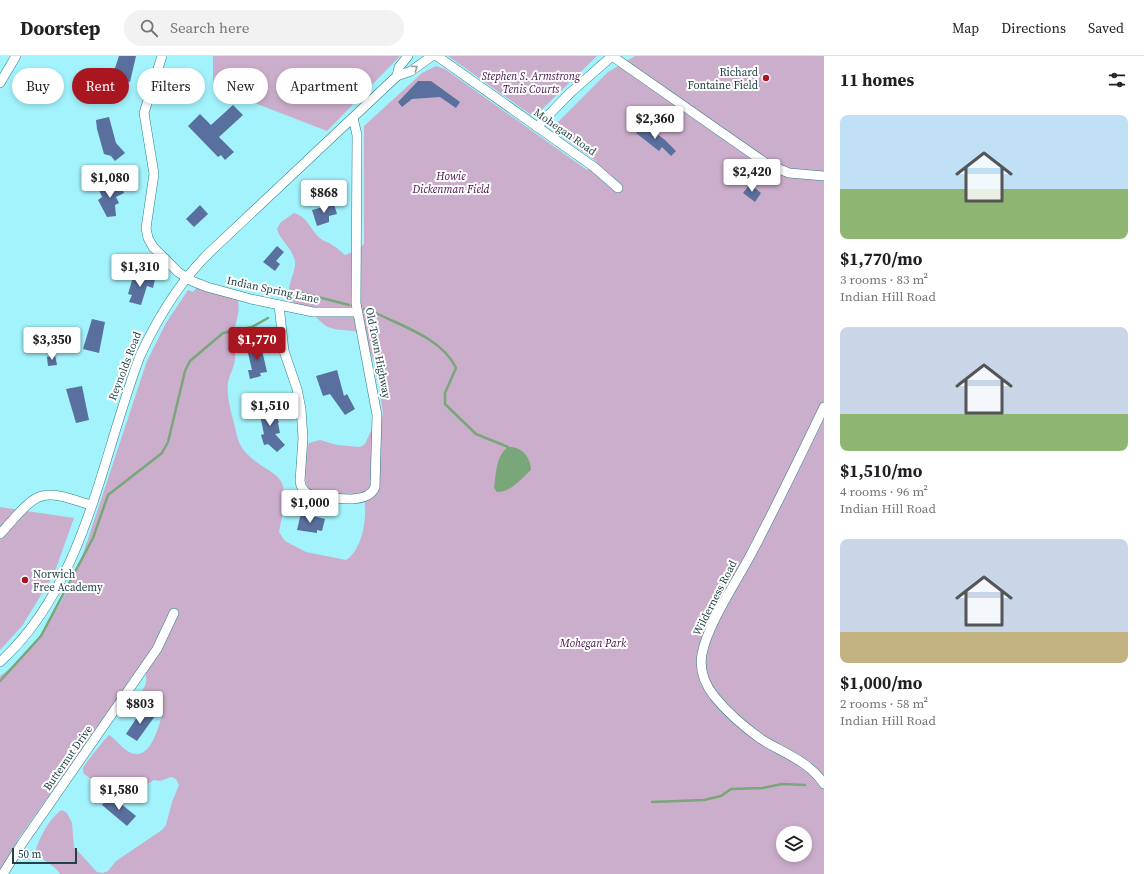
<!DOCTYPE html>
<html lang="en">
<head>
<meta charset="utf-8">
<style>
	:root { --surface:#fff; --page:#f2f2f2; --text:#202124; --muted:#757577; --line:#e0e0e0; --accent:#aa1620 }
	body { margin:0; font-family:"Source Serif 4",serif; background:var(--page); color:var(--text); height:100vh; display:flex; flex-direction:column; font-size:15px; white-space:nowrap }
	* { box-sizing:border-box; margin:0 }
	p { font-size:13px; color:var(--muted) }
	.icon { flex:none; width:22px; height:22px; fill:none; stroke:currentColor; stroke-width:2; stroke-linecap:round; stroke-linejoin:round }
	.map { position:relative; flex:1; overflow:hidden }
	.panel { display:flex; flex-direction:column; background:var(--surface); width:320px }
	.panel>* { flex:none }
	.guide { position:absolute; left:12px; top:12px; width:380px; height:36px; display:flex; gap:8px }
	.controls { position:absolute; left:776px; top:770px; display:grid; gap:8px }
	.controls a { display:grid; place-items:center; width:36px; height:36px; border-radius:50%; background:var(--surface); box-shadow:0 2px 6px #0003; font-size:20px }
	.scale { position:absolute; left:12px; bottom:10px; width:65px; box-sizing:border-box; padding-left:4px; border:2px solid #214246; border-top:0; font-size:11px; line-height:14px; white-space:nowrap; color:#214246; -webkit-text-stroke:3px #fff; paint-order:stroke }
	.price { position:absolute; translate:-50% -34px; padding:0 9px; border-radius:4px; background:#fff; color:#222; font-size:13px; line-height:26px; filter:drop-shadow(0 1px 2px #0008) }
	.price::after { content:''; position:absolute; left:50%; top:24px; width:12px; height:9px; margin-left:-6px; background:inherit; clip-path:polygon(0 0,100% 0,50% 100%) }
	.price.selected { background:var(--accent); color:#fff }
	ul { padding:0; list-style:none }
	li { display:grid; align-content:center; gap:8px; height:212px; padding:0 16px }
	li span { display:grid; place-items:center; height:124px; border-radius:8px; color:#555 }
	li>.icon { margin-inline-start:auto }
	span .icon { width:72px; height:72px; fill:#fffc; stroke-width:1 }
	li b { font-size:17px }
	h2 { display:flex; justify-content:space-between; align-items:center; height:48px; padding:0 16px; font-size:17px }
	.chip { padding:0 14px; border-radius:18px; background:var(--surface); box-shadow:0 2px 6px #0003; font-size:14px; line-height:36px }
	.chip.selected { background:var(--accent); color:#fff }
	header { display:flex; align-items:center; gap:24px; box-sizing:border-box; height:56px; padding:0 20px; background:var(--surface); border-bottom:1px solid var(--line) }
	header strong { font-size:19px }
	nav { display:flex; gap:22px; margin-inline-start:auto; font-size:14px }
	.search { width:280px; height:36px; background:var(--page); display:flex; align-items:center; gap:10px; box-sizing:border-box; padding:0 14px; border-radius:22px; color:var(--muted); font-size:15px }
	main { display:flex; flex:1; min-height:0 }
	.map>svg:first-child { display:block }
	.green { fill:#cbaecb; fill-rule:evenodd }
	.water { fill:#79a77a }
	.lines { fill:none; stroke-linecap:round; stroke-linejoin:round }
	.stream { stroke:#79a77a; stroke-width:2.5 }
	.building { fill:#596f9e }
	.street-casing { stroke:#297c85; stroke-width:10 }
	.street { stroke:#fff; stroke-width:9 }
	.oneway { stroke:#90a0a2 }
	.poi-dot { fill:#aa1620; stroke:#fff; stroke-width:1.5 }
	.labels { text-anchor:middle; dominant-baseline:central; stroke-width:4; stroke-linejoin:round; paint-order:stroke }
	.poi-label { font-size:11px; fill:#214246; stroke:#fff; text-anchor:end }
	.park-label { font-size:11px; font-style:italic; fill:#450e48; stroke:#fff }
	.street-label { font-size:11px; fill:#214246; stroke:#fff }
</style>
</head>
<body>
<header>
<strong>Doorstep</strong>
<div class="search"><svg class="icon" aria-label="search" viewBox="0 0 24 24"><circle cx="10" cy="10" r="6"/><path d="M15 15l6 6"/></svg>Search here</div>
<nav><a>Map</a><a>Directions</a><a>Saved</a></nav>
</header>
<main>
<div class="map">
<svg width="824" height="818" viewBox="0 0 824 818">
	<rect width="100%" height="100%" fill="#a3f3fd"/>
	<g class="green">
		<polygon points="213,0 400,0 327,75 213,31"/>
		<polygon points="448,0 597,0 534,61"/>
		<path d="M635 0H824V818H60C54 807 40 806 36 793 40 781 51 760 62 754L67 757 72 767 74 791 97 816 103 817 108 815 116 805 162 774 166 769 172 746 179 729 176 723 171 721 160 725 154 724 139 733 128 735 104 732 84 718C83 716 83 714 83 712 84 709 105 683 109 679 117 684 122 693 131 697 151 705 159 669 163 656L139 639C148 627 149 622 141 609L19 782 0 814V620C37 595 68 539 83 498L147 305 166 267 188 234 193 236 200 228 236 235C242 258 236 259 234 279 233 287 236 296 235 304 234 312 229 319 228 327 226 344 234 364 237 380 244 409 279 412 283 430 286 445 282 461 279 476L285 485 306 496 346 504C362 495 368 460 364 444L347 443 308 434C303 422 305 400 309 387L320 384 337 389 360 391 365 388 370 377 383 358 377 315 364 279C353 272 340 276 328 271 321 268 314 258 308 252 304 248 298 250 294 247 281 236 297 217 295 205 292 192 280 184 277 173L280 167 294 157C308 161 310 174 321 183 325 186 329 186 332 189 337 191 341 196 345 199L356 195 364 188V70L422 17 436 10 445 13 587 114 596 105 551 73 608 16ZM783 777H805V799H783Z"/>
		<polygon points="0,451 74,462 54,518 22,570 0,594"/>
	</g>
	<path class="water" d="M508 391C521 390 531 401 531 414 520 424 511 436 497 436L494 432C496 419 496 399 508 391Z"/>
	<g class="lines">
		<g class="stream">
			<polyline points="295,243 302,237 349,249"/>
			<path d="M364 253 374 256C401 270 442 282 456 312L445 337V348L476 378 508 391"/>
			<polyline points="0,625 41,580 93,482 108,439 162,397 168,386 185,315 190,305 223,277 252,271 268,262"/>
			<polyline points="652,746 704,744 721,740 731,733 763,732 782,728 805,729"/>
		</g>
	</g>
	<g class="building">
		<polygon points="119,0 136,0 130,26 115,21 117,14 114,15"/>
		<polygon points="418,25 431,25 460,46 456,52 440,41 412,43 402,51 398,46"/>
		<polygon points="233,49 243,59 219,81 234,96 225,104 221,99 218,101 188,70 200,58 211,69"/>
		<polygon points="109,61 116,87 125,97 115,105 111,100 104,98 97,73 96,64"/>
		<polygon points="644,68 665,84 676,95 671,100 662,91 659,95 636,77"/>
		<polygon points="109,126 112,133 120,129 124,137 116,141 119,147 115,149 116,160 107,161 98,144 102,141 99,134 102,132 101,130"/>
		<polygon points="750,128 761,137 755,146 743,137"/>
		<polygon points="334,148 337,158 329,160 329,166 317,170 312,154"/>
		<polygon points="200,149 208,158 194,171 186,163"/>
		<polygon points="277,190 284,196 276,205 280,208 275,215 263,206"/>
		<polygon points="137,217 155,223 153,232 147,230 141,249 129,246 132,239 128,238 133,221 135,221"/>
		<polygon points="92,263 105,266 99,297 83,293"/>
		<polygon points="260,285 267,316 260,317 261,320 250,323 248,314 252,314 248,297 252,296 250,287"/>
		<polygon points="55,299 57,309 48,310 47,301"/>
		<polygon points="337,314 344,340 347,338 355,353 345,359 330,338 323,340 316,320"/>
		<polygon points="82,330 89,364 76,367 66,333"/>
		<polygon points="272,347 279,367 278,367 280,377 275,378 285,389 277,396 268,388 264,389 261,379 264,378 258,350"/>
		<polygon points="301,457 325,463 322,475 317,474 317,477 297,474"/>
		<polygon points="143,652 155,660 137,685 126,678"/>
		<polygon points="110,739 136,760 127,770 102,749"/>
	</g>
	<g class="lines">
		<defs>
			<g id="street">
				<polyline points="162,0 144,57 154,118 146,172 148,182 153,191 178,216 192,225 207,231 251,243 313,256 357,256"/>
				<polyline points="437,0 594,111 618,132"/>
				<polyline points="612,0 767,108 789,117 824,120"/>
				<polyline points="397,20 399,11 408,0"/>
				<polyline points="0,27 16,0"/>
				<polyline points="537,71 570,37 612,0"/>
				<path d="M279 249 284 295 297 333 301 353 303 382 300 425C301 434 306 438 315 440 330 441 368 450 375 431L377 359 356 247 357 79 353 62"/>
				<path d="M824 351C800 401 776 451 750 500 736 526 707 570 702 598 699 614 704 627 714 640 727 656 744 671 761 683 783 697 809 705 824 728"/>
				<path d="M0 478C10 468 28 443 42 440 57 436 76 445 91 449"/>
				<path d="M0 606C85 529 101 403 140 300 158 261 179 226 210 196L397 20 411 15 432 0"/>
				<polyline points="3,818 21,789 157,593 174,557"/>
			</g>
		</defs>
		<use href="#street" class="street-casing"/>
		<use href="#street" class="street"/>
	</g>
	<defs><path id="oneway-chevron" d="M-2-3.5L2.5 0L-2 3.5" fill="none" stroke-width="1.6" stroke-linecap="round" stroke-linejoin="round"/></defs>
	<use class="oneway" href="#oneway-chevron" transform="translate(415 12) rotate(-34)"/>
	<g class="poi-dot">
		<circle cx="766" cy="22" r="4"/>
		<circle cx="25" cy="524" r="4"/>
	</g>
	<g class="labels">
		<g class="poi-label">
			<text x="758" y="16">Richard<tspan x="758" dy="13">Fontaine Field</tspan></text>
			<text x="33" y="518" text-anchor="start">Norwich<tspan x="33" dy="13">Free Academy</tspan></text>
		</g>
		<g class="park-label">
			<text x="531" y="20">Stephen S. Armstrong<tspan x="531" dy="13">Tenis Courts</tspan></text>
			<text x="451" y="120">Howie<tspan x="451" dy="13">Dickenman Field</tspan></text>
			<text x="593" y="587">Mohegan Park</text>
		</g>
		<g class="street-label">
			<text transform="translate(565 76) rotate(35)">Mohegan Road</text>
			<text transform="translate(273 234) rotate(12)">Indian Spring Lane</text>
			<text transform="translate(378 297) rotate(79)">Old Town Highway</text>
			<text transform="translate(125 310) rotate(-69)">Reynolds Road</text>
			<text transform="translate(715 542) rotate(-63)">Wilderness Road</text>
			<text transform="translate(68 702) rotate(-55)">Butternut Drive</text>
		</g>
	</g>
</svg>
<div class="controls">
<a><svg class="icon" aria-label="layers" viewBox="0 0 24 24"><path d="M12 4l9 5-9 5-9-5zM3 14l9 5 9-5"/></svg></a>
</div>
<div class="scale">50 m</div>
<b class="price" style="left:655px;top:84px">$2,360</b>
<b class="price" style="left:752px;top:137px">$2,420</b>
<b class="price" style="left:110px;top:143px">$1,080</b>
<b class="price" style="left:324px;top:158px">$868</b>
<b class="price" style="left:140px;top:232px">$1,310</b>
<b class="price" style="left:52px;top:305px">$3,350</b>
<b class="price selected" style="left:257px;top:305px">$1,770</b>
<b class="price" style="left:270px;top:371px">$1,510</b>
<b class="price" style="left:310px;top:468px">$1,000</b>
<b class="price" style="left:140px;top:669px">$803</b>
<b class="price" style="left:119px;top:755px">$1,580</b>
<div class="guide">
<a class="chip">Buy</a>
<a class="chip selected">Rent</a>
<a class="chip">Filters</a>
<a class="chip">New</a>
<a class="chip">Apartment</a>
</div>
</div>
<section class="panel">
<h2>11 homes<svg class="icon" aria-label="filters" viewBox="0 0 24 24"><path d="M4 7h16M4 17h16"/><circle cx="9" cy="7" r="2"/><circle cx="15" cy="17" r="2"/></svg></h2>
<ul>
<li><span style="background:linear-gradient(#bfe0f5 60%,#8fb573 0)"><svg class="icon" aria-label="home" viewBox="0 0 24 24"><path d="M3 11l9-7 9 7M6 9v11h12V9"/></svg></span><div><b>$1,770/mo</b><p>3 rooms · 83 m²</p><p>Indian Hill Road</p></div></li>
<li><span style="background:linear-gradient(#c9d6e8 70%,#8fb573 0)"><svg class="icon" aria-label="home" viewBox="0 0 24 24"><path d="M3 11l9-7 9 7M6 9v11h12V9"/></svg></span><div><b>$1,510/mo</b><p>4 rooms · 96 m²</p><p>Indian Hill Road</p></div></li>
<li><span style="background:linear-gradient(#c9d6e8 75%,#c2b280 0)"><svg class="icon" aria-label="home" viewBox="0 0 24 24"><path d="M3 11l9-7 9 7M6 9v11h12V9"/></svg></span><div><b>$1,000/mo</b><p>2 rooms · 58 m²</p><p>Indian Hill Road</p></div></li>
</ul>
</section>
</main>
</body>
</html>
